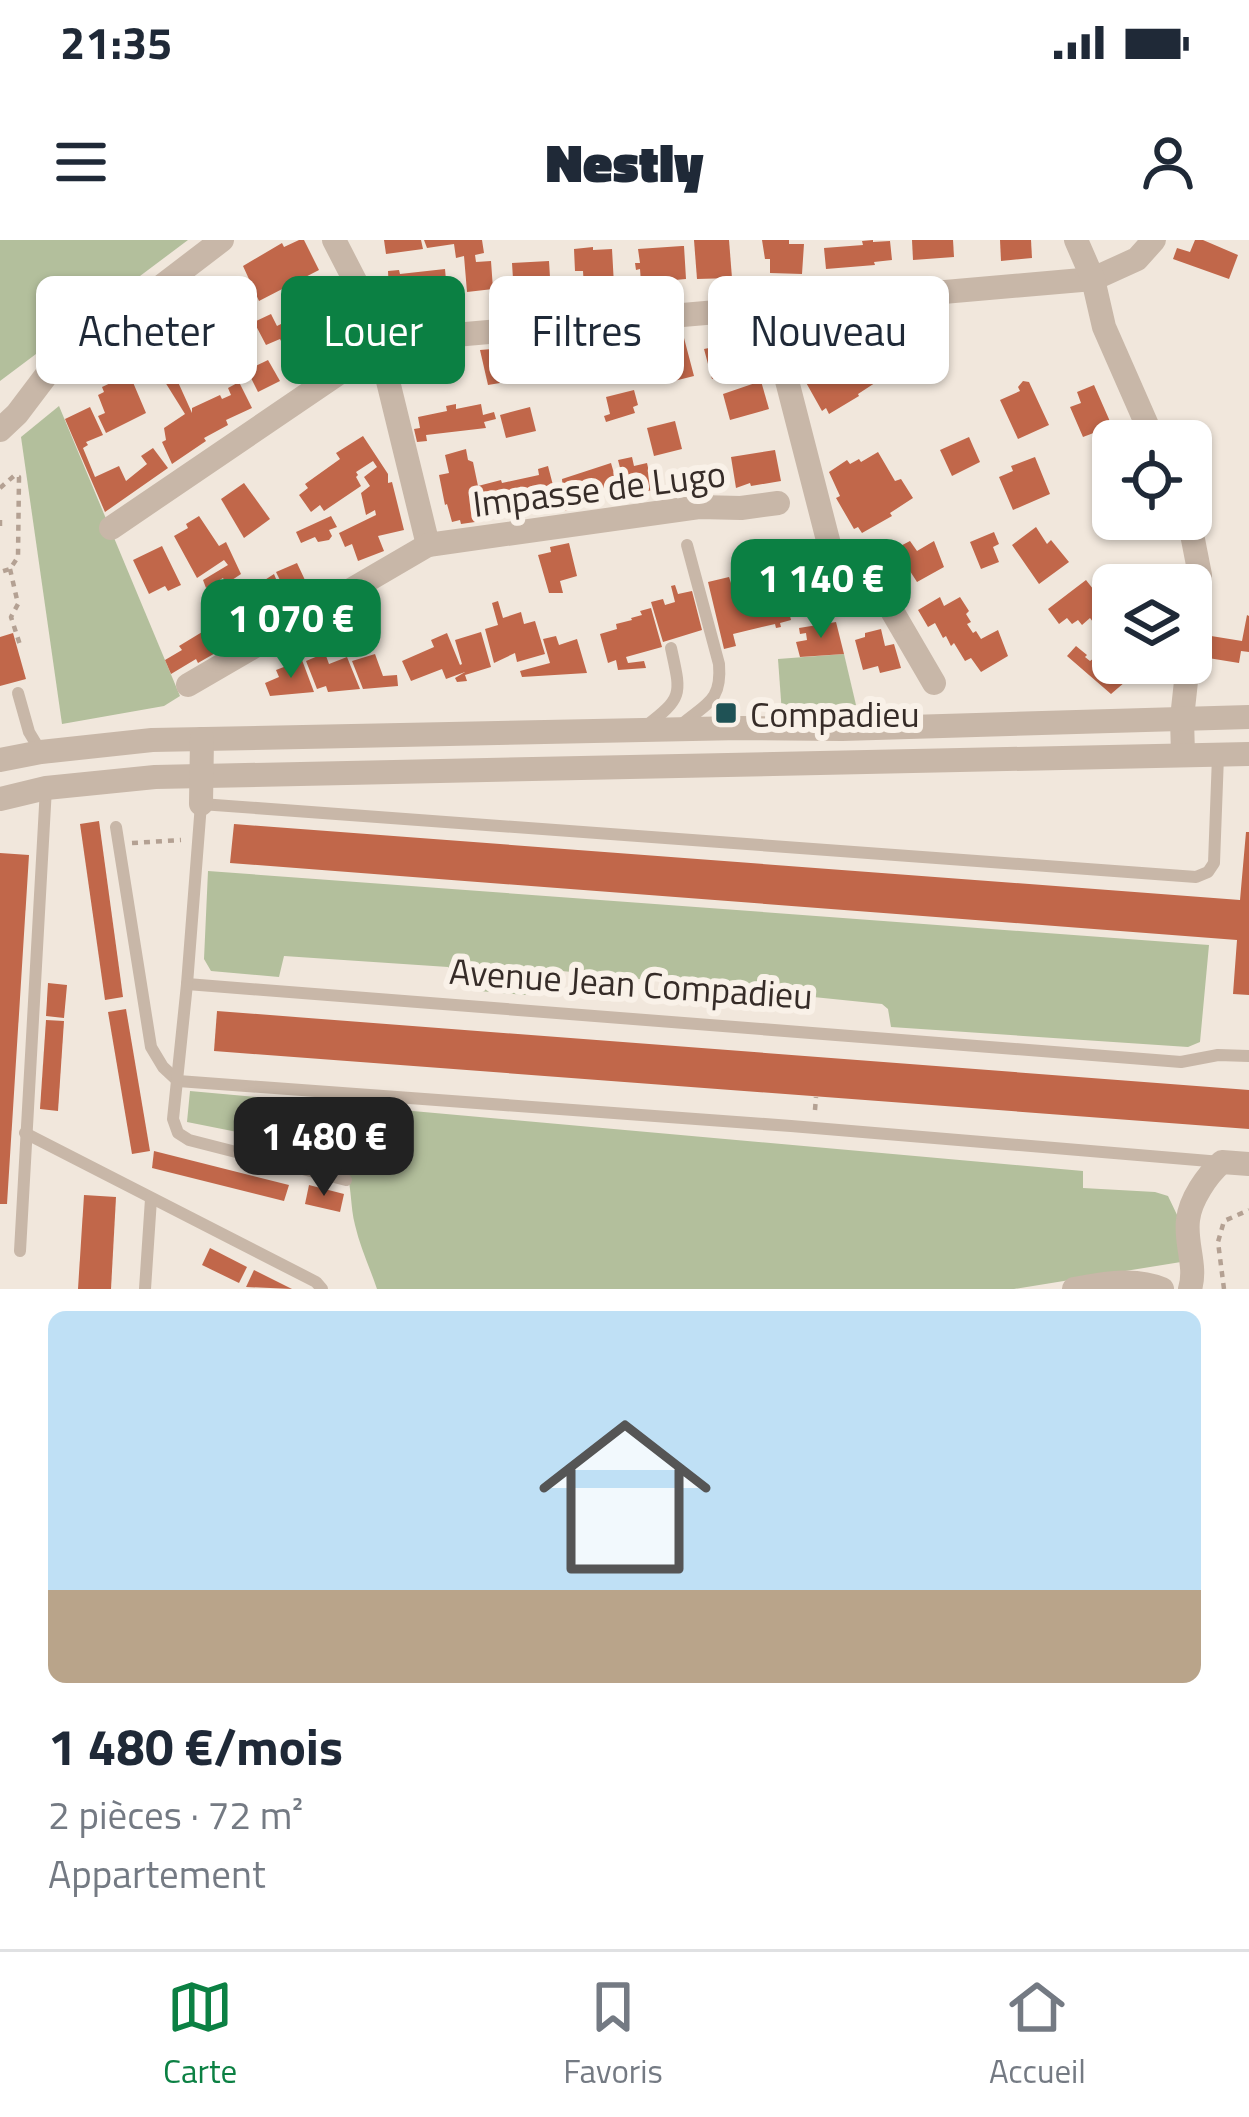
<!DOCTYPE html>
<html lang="fr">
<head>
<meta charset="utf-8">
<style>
	:root { --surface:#fff; --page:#f2f2f3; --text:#1f2937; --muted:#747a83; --line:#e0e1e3; --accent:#0b8043 }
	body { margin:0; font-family:"Titillium Web",sans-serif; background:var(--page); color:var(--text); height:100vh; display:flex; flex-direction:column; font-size:45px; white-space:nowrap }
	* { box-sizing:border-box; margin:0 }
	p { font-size:39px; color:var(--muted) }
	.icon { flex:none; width:66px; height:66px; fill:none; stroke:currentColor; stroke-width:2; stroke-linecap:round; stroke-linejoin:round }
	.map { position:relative; height:1049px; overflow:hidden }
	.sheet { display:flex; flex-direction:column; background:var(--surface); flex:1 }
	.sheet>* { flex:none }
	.top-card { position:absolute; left:36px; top:36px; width:1179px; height:108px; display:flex; gap:24px }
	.controls { position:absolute; left:1092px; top:180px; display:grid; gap:24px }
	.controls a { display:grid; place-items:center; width:120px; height:120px; border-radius:18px; background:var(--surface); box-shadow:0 3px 9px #0004; font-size:60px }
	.price { position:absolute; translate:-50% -102px; padding:0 27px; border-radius:24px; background:var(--accent); color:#fff; font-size:39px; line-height:78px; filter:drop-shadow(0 3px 6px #0008) }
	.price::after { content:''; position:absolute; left:50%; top:72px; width:36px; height:27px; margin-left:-18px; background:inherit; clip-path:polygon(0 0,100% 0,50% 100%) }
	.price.current { background:#222; color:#fff }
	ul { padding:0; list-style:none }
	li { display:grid; align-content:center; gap:24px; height:636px; padding:0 48px }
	li span { display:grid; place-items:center; height:372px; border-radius:18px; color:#555 }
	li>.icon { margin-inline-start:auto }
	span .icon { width:216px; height:216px; fill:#fffc; stroke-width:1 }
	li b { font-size:51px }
	.tag { padding:0 42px; border-radius:18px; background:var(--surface); box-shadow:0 3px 9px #0004; font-size:42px; line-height:108px }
	.tag.current { background:var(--accent); color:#fff }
	.status { display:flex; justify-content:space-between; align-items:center; height:84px; padding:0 60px; background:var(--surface); direction:ltr }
	.status svg { height:33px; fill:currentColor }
	header { display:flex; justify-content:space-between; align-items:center; height:156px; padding:0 48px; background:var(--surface); font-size:54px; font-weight:800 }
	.dock { display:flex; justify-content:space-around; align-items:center; height:168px; border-top:3px solid var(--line); background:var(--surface); font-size:33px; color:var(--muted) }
	.dock a { display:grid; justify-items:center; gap:6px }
	.dock .current { color:var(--accent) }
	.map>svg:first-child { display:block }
	.green { fill:#b3bf9c }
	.building { fill:#c1674a }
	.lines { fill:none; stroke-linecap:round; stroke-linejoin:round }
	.path { stroke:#b4a193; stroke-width:4.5; stroke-dasharray:6 6; stroke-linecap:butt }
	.lane { stroke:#c8b7a8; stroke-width:12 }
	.street { stroke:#c8b7a8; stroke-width:24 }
	.poi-dot { fill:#1f5255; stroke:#f9f1e8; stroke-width:4.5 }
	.labels { text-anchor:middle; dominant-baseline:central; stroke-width:12; stroke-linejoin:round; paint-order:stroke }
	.street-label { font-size:36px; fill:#362c28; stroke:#f9f1e8 }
	.poi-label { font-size:36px; fill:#362c28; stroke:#f9f1e8; text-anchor:start }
</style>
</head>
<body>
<div class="status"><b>21:35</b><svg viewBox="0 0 49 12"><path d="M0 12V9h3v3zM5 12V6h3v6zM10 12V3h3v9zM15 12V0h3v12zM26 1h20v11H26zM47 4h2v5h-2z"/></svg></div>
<header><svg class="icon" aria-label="menu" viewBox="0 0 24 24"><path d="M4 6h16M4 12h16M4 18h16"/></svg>Nestly<svg class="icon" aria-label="person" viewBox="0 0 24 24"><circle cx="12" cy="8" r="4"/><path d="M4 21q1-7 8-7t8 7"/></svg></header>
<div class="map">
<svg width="1249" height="1049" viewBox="0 0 1249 1049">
	<rect width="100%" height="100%" fill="#f1e7dc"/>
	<g class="green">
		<polygon points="0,0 188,0 0,141"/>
		<polygon points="59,166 180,456 164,466 62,484 21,197"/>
		<polygon points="844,414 856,465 782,474 778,419"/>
		<polygon points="208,631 1209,705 1200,802 1188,807 891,787 888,769 882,764 552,730 525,755 468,750 448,727 284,716 279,737 211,731 204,719"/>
		<path d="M190 851 1083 931V948L1155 952 1168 956 1179 979 1181 1022 1014 1049H377C370 1028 360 1007 355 985 350 967 352 944 345 928L259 909 257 896 187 882Z"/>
	</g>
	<g class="building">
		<polygon points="299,0 304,0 319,30 259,61 243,26 282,3 284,7"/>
		<polygon points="384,0 421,0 423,9 386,14"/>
		<polygon points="424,0 482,0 484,13 475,15 476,22 491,21 493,49 467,52 464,16 456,18 454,4 427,8"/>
		<polygon points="694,0 729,0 732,38 697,39"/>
		<polygon points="762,0 789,0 789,4 804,4 802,34 770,33 770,19 765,19"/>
		<polygon points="873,0 873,2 890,1 892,20 874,22 875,25 826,29 824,8 863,5 862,1"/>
		<polygon points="912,0 953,0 954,17 913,20"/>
		<polygon points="1000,0 1031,0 1032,18 1001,21"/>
		<polygon points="1195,0 1203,0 1238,15 1229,39 1173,19 1177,8 1190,12"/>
		<polygon points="682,6 684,6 686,39 641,43 640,29 636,30 635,23 640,23 638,9"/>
		<polygon points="593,7 593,10 612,9 614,45 584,48 583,31 575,31 574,9"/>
		<polygon points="549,21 551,54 518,56 517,39 513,39 512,23"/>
		<polygon points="445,29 448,62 390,66 384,63 379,53 389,53 388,31 399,30 400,34"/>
		<polygon points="336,56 357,97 332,111 335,119 326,125 315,102 288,115 280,99 266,105 254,82 271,74 277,86 301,74 299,69 307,65 309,70"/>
		<polygon points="916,65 926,85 915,90 909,78 892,80 890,66"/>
		<polygon points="184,84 196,111 170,124 174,134 188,127 192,136 178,142 192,173 192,168 220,155 222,159 231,155 228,148 239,142 252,168 226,180 228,185 204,198 206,201 172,224 162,202 166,200 164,188 185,174 165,142 150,111 164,104 159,95"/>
		<polygon points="845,93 863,122 868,119 881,139 858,154 859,156 829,174 826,168 822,171 804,139 809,136 796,112 817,100 820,104 827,100 828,103"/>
		<polygon points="684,98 694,136 670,142 667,117 675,115 672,101"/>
		<polygon points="748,100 753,119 739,122 741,132 712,139 704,109"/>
		<polygon points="530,106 537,137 527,140 518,107"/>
		<polygon points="492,109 500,143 488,145 480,110"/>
		<polygon points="268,120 280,141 258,152 247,130"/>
		<polygon points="119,139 121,144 132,140 146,173 106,193 98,176 105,173 98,155 104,152 102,147"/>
		<polygon points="761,141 769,169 730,180 723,154"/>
		<polygon points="1023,141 1029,142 1049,185 1018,199 1000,160 1020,151 1018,147"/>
		<polygon points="1094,145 1112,186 1083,197 1070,167 1081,163 1077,152"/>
		<polygon points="634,150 638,165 633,167 635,173 606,182 604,176 610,174 606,157"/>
		<polygon points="456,164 456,169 481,164 483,175 494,172 496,179 484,182 486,188 426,195 427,201 417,202 414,189 420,188 418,177 447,171 446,166"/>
		<polygon points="90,167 103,195 86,202 88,205 83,208 95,237 119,226 126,241 147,224 141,216 153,208 168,228 105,272 65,179"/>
		<polygon points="530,167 536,191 506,198 500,175"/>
		<polygon points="675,181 682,209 654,216 647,188"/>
		<polygon points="363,196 388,234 388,243 392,242 404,290 378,296 384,311 358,321 352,304 345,307 339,293 376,275 375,270 366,275 361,253 370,246 364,237 377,227 373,221 356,232 358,235 356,237 361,246 324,271 320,265 311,272 299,255 308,248 305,244 340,219 336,213"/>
		<polygon points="969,197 980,222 952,236 940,210"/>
		<polygon points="466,209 468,220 473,222 478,246 501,240 502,243 539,235 538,229 548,226 555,253 563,251 562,239 611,223 617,244 595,251 596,255 584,258 583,254 567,258 569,270 550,273 546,257 473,274 475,282 461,284 460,280 452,282 447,264 445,265 439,235 449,233 445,215"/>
		<polygon points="775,210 781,241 751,246 750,243 736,248 731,217"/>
		<polygon points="878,212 895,241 901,239 913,258 890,273 892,276 862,293 858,287 854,289 836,258 840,256 829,232 847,220 850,224 859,219 861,222"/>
		<polygon points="632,217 634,226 647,223 653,250 627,255 618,220"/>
		<polygon points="1035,217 1050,254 1013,270 999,237 1013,231 1011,226"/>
		<polygon points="244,243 270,279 244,298 221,259"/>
		<polygon points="199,276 219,306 226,302 241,334 226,344 223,338 206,348 203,340 228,325 224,320 197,338 174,296 188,288 186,284"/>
		<polygon points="331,276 337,287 329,290 332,296 329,300 318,302 315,297 301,303 296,292"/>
		<polygon points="1036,287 1047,304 1051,300 1069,322 1039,344 1012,305"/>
		<polygon points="994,292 999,304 993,307 999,322 981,329 970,302"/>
		<polygon points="910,301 917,311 934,301 944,327 917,342 908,328 899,334 887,313"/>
		<polygon points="569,303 577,336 560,341 563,353 549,353 538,315 551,312 550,307"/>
		<polygon points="162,306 181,345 168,351 165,346 149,354 133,320"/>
		<polygon points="297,323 311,353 291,363 276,332"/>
		<polygon points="274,334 283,356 279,359 284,367 228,398 231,404 198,423 196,419 171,434 165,420 182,410 179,406 212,386 222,384 219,377 261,353 257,345"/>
		<polygon points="780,334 791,380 780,383 781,387 776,388 775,384 733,394 736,406 724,409 708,342 729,337 736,358 773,350 770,336"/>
		<polygon points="1086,340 1112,373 1096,386 1090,378 1082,385 1078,380 1072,384 1067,378 1059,384 1048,369"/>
		<polygon points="675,345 678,354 692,351 702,390 663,402 651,362 663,359 665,365 675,362 671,346"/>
		<polygon points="940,357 944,366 960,357 969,371 966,374 971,382 967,384 973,393 976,391 981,399 998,390 1008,416 981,432 971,418 965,421 954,403 951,406 946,396 943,398 935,383 928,387 918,370"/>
		<polygon points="498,361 503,378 521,372 524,384 535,381 545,414 517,422 515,413 494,423 485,389 498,385 492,363"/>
		<polygon points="352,366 359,383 348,389 356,408 348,411 346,406 338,409 324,382"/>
		<polygon points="651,368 662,407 626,417 628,423 644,421 646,428 618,430 616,420 608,423 600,394 617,389 616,384 632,380 631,378 642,375 640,371"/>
		<polygon points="1247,375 1249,376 1249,412 1241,411 1239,423 1202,417 1205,395 1242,401"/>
		<polygon points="836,382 844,414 800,417 796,402 807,400 806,393 800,394 799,388"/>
		<polygon points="881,389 885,406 894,404 901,428 880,433 878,426 863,430 855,400 865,397 865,393"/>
		<polygon points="481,392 491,427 465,435 467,441 457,442 455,438 465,432 446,439 442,429 411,441 402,421 434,407 431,400 447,393 460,425 462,424 455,400"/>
		<polygon points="13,393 26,439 0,446 0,397"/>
		<polygon points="556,396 559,405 577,399 587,433 522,437 520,431 550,423 543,399"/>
		<polygon points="1113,404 1113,423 1121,423 1115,428 1125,442 1111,454 1067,416 1076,406 1087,415 1085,417 1090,421"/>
		<polygon points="325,413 329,424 347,417 360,449 328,452 326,446 317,449 306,421"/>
		<polygon points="375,414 383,436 397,435 398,446 363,449 352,421"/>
		<polygon points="302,420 314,452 270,456 265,443 279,437 276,430"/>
		<polygon points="99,581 123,757 105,760 80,584"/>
		<polygon points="234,584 1240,660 1246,592 1249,592 1249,755 1233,754 1237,700 230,623"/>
		<polygon points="0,613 29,615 7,964 0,964"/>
		<polygon points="48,743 67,745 64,778 46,776"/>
		<polygon points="126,769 150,911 132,914 108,772"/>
		<polygon points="217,771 1249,850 1249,889 214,811"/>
		<polygon points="46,780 64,781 58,871 40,869"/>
		<polygon points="154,911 289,945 284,961 152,928"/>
		<polygon points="309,945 344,954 340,972 305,964"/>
		<polygon points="84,955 116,957 111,1049 78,1049"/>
		<polygon points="210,1008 247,1027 239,1043 202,1025"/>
		<polygon points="254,1030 292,1049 246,1047"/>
	</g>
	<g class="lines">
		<g class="path">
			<polyline points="0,248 15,235 19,237 18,317 10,329 0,332"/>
			<polyline points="0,280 0,287"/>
			<polyline points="10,329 18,364 11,377 21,408"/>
			<polyline points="132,603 181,600"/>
			<polyline points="815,870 816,857"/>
			<polyline points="1224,1049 1218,1002 1224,981 1249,970"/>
		</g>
		<g class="lane">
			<polyline points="18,453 29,492 41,512"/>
			<path d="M681 485C707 463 722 461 719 424L687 305"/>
			<path d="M646 486C684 457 681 454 671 408"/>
			<polyline points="1218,516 1214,623 1208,632 1196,637 201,564 187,744 1181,822 1218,815 1249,816"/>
			<polyline points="116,587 151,807 163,827 178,841 791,886 1221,922"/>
			<polyline points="187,744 173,879 178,893 189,900 346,940"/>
			<polyline points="25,893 316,1042 322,1049"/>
			<polyline points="20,1011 46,548"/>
			<polyline points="145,1049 151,959"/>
		</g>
		<g class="street">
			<polyline points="334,0 386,101 1093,39 1137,19 1154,0"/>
			<polyline points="1076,0 1093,39 1104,87 1154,201"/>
			<path d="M768 67 830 308C843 327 862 325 874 340L934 443"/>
			<polyline points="386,101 386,133 428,305"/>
			<polyline points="0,190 17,174 48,133 222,0"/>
			<polyline points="1189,279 1200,335 1191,400"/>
			<polyline points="111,288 386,101"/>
			<polyline points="188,445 428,305 699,267 741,268 778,263"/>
			<polyline points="1183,515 1182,478 1188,423"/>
			<polyline points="0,520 41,512 152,500 741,488 842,489 1249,477"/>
			<polyline points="0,559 46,548 155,537 1249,514"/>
			<polyline points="201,564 202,499"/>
			<path d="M1074 1049C1103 1044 1134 1037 1162 1049"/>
			<path d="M1190 1049C1197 1026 1185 1004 1188 980 1190 960 1207 935 1222 922L1249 924"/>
		</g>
	</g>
	<rect class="poi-dot" x="714" y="461" width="24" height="24" rx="6"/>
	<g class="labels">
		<g class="street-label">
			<text transform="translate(599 248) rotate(-7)">Impasse de Lugo</text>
			<text transform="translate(631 743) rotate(4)">Avenue Jean Compadieu</text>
		</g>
		<g class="poi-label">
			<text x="750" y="473">Compadieu</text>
		</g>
	</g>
</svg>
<div class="controls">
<a><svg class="icon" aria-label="locate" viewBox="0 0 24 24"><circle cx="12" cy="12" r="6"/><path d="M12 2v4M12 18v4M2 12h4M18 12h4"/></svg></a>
<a><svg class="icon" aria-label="layers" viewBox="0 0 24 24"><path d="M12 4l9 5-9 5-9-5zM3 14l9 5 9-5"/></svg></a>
</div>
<b class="price" style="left:821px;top:401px">1 140 €</b>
<b class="price" style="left:291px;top:441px">1 070 €</b>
<b class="price current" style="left:324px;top:959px">1 480 €</b>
<div class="top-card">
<a class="tag">Acheter</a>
<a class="tag current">Louer</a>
<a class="tag">Filtres</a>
<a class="tag">Nouveau</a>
</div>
</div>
<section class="sheet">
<ul>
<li><span style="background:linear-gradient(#bfe0f5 75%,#b9a48a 0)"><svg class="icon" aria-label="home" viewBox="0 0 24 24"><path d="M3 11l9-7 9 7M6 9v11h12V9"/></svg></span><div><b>1 480 €/mois</b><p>2 pièces · 72 m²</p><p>Appartement</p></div></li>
</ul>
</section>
<nav class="dock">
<a class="current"><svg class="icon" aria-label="map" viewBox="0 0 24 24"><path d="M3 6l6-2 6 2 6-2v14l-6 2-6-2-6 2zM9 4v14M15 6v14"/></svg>Carte</a>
<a><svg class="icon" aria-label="saved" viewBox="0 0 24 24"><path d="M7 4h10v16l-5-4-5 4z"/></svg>Favoris</a>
<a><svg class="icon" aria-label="home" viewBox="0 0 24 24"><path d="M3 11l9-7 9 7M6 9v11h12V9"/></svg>Accueil</a>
</nav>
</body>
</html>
